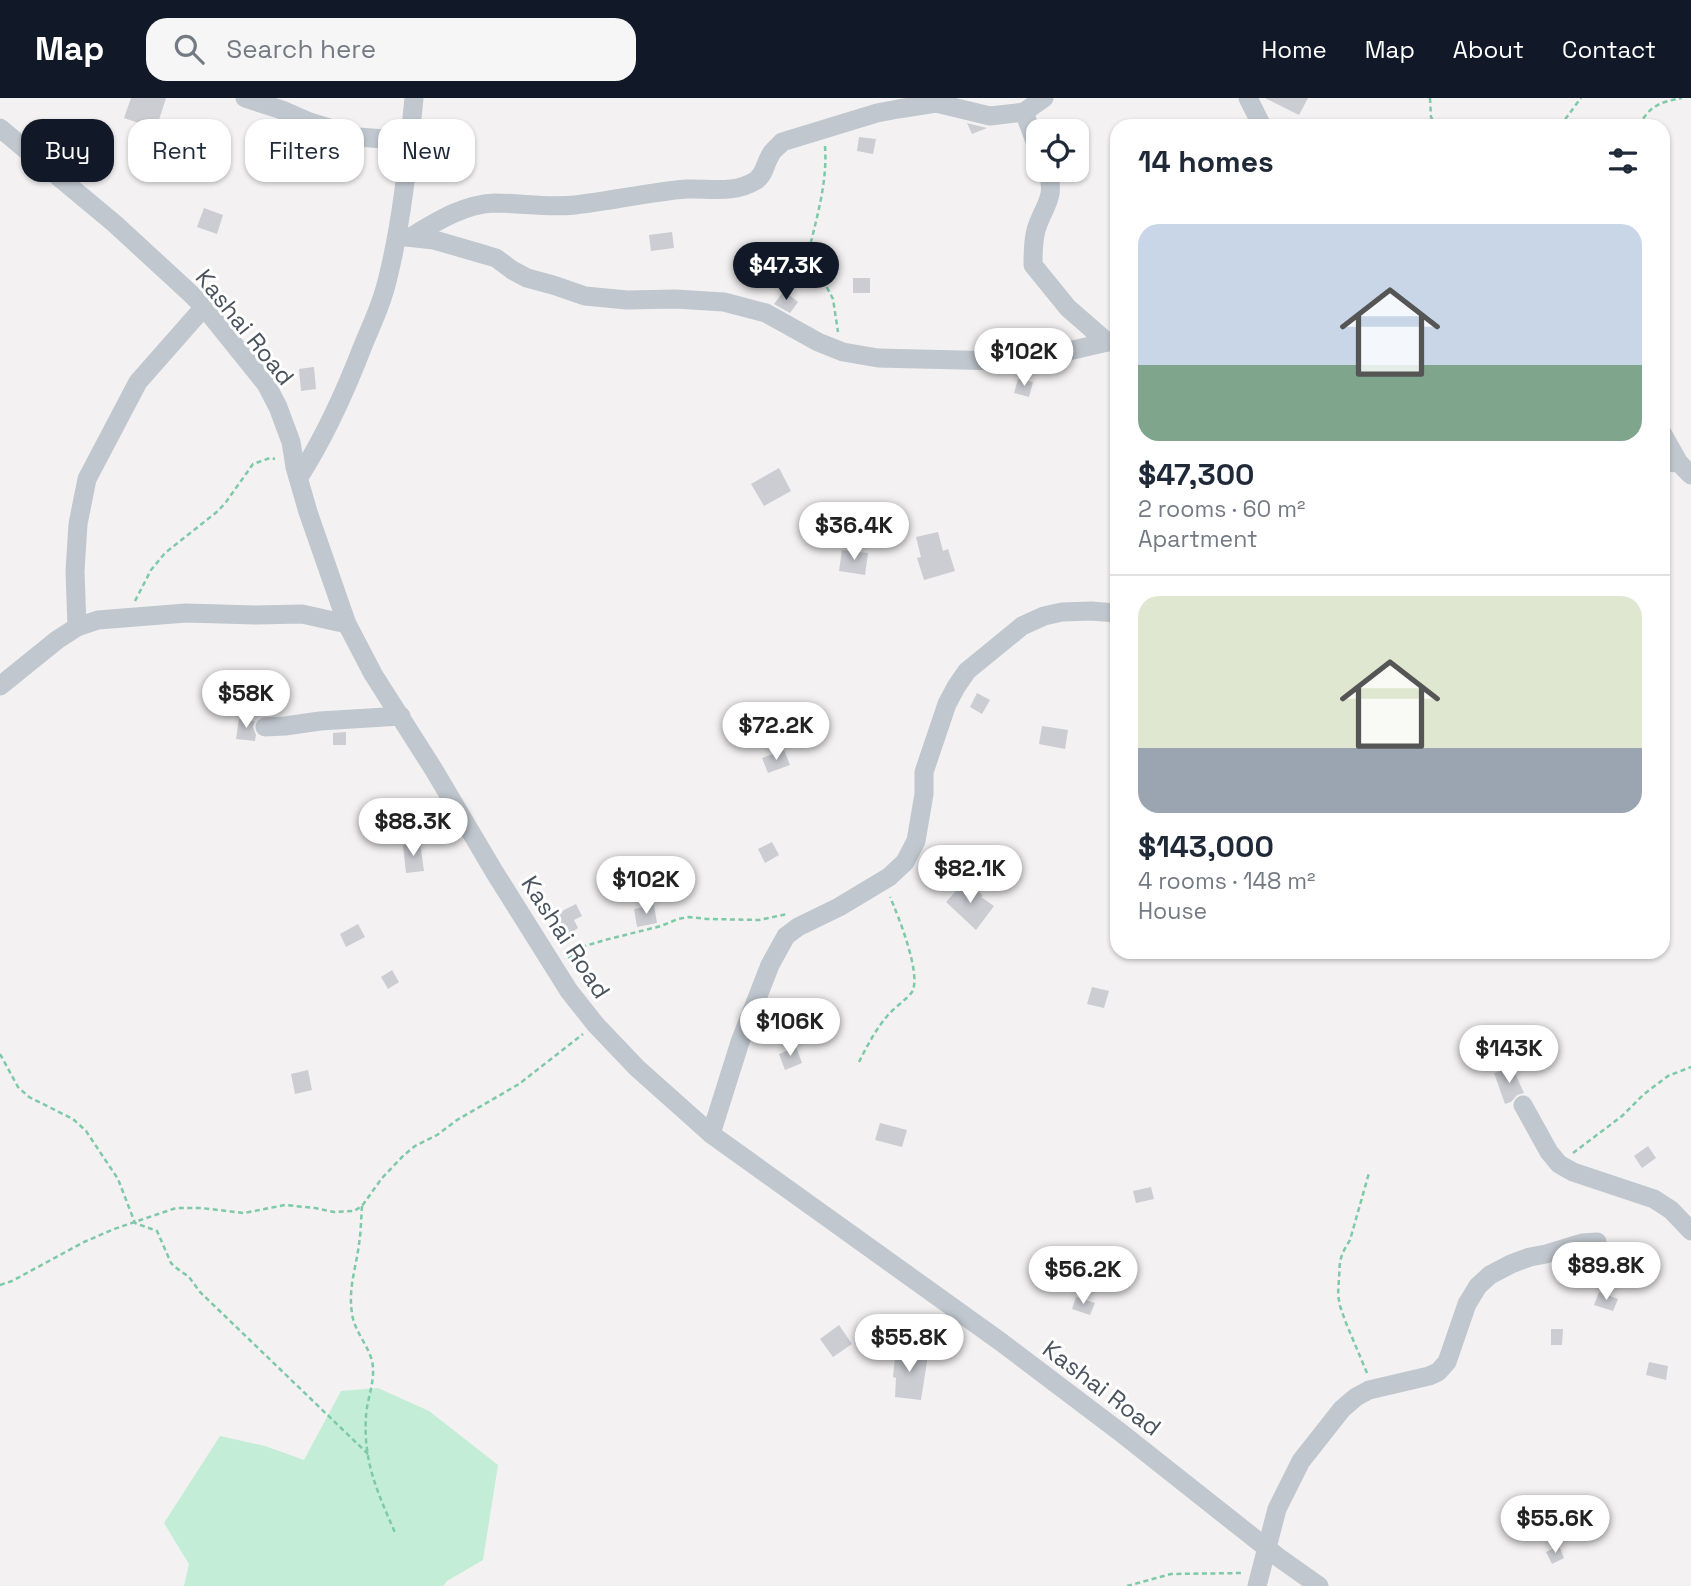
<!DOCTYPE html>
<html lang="en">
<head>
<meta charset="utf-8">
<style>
	:root { --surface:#fff; --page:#f6f6f7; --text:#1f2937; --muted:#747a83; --line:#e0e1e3; --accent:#111827 }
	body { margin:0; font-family:"Space Grotesk",sans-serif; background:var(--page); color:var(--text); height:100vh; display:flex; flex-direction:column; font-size:26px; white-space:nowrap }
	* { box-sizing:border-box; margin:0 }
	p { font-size:23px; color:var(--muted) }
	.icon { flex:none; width:38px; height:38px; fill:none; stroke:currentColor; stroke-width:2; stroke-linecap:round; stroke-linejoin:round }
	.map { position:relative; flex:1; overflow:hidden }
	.drawer { position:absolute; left:1110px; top:21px; width:560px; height:840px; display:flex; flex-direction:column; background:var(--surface); border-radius:21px; box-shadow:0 2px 5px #0004 }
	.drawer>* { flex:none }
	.top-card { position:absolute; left:21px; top:21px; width:665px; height:63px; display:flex; gap:14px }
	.controls { position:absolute; left:1026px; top:21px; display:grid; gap:14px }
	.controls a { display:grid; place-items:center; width:63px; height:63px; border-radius:14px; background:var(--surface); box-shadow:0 2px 5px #0004; font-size:35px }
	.price { position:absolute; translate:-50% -60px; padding:0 16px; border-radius:24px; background:#fff; color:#222; font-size:23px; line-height:46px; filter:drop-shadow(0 2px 4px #0008) }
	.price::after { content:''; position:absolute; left:50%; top:42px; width:21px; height:16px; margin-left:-10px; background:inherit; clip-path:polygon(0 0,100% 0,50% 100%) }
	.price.selected { background:var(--accent); color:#fff }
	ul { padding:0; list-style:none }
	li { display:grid; align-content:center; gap:14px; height:371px; padding:0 28px }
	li+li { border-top:2px solid var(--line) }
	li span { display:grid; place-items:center; height:217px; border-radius:21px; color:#555 }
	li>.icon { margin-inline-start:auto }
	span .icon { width:126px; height:126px; fill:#fffc; stroke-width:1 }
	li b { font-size:30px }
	h2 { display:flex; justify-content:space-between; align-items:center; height:84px; padding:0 28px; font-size:30px }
	.pill { padding:0 24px; border-radius:21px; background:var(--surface); box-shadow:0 2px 5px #0004; font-size:24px; line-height:63px }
	.pill.selected { background:var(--accent); color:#fff }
	header { display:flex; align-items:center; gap:42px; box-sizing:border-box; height:98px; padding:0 35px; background:var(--accent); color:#fff }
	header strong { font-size:33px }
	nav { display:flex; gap:38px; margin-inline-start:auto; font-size:24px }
	.search { width:490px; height:63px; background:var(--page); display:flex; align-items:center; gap:18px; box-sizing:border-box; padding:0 24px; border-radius:21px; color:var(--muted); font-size:26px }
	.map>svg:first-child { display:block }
	.green { fill:#c3edd6 }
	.building { fill:#cbcdd3 }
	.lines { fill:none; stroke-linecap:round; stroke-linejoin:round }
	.path { stroke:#7dc9a8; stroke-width:2.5; stroke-dasharray:5 3.5; stroke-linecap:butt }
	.minor { stroke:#c0c7ce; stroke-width:19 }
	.labels { text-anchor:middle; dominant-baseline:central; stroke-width:6; stroke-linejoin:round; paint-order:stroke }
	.street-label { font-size:24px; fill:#4a535d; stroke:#fff }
</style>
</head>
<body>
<header>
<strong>Map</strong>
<div class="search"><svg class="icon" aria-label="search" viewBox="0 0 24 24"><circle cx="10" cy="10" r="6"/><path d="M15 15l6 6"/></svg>Search here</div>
<nav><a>Home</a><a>Map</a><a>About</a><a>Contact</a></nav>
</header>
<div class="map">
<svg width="1691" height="1488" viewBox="0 0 1691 1488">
	<rect width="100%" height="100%" fill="#f3f1f1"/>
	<polygon class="green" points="378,1290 429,1313 498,1367 483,1462 447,1483 443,1488 184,1488 189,1466 164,1425 220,1338 265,1348 304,1362 341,1293"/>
	<g class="building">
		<polygon points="131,0 166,0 156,31 124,20"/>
		<polygon points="1265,0 1308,0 1299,17"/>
		<polygon points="967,25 987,30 972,36"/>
		<polygon points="859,39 876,41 873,56 857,53"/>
		<polygon points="446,63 462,68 458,80 442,75"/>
		<polygon points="204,110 223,117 217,136 197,129"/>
		<polygon points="672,134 674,150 651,153 649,137"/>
		<rect x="853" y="180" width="17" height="15"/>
		<polygon points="784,193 798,204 790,215 774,206"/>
		<polygon points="314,269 316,291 301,293 299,271"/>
		<polygon points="1018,281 1033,284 1029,299 1014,295"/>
		<polygon points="779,370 791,393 764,408 751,386"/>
		<polygon points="938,434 943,453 948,451 955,473 924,482 917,460 921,459 916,439"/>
		<polygon points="842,452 868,455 865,477 839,473"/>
		<polygon points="977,595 990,602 982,616 970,609"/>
		<polygon points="239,621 255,623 253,629 256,637 255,643 236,641"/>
		<polygon points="1042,628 1068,632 1065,651 1039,646"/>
		<polygon points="346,634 346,647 333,647 333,635"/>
		<polygon points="784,652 790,667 768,675 762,660"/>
		<polygon points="772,744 779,757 765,765 758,751"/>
		<polygon points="420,745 424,773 406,775 403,747"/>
		<polygon points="966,782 983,798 981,799 994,808 976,832 946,804"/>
		<polygon points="576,806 582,818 574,822 578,830 569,836 550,819"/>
		<polygon points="654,807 657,825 637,829 634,811"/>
		<polygon points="358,826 365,839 346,849 340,836"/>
		<polygon points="392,872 399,884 388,891 381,879"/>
		<polygon points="1092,889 1109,893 1104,910 1087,906"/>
		<polygon points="796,949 802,965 785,972 779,956"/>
		<polygon points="1512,969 1524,995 1517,997 1511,1004 1505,1006 1494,975"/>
		<polygon points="308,972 312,992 295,996 291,976"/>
		<polygon points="880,1025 907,1032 902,1049 875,1042"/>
		<polygon points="1648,1048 1656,1060 1642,1070 1634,1058"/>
		<polygon points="1151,1089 1154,1101 1136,1105 1133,1093"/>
		<polygon points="1599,1194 1618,1201 1613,1213 1594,1207"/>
		<polygon points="1076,1199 1095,1205 1090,1217 1072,1211"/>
		<polygon points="839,1227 852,1246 833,1259 820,1241"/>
		<polygon points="1551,1231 1563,1231 1562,1247 1551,1247"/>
		<polygon points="896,1249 912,1251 912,1256 928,1257 921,1302 895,1299 896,1280 893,1279"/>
		<polygon points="1649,1264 1668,1268 1666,1282 1646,1277"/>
		<polygon points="1559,1448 1564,1460 1552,1466 1546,1454"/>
	</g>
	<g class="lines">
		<g class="path">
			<polyline points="1430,0 1431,19 1436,28"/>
			<polyline points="1560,28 1581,0"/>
			<path d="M1639 28C1649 8 1660 4 1682 0"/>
			<path d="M825 48C828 88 814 127 806 166L807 171 822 180 833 201 838 234"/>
			<polyline points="135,503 151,472 165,455 218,413 226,404 253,366 270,360 275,361"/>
			<polyline points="568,860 585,848 605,842 661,828 678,821 689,819 707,821 759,822 787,816"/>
			<polyline points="0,956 18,989 29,999 73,1021 86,1033 118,1081 135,1125 157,1133 171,1165 175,1169 189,1179 200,1194 368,1356"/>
			<path d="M859 964C867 948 876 931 888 917 895 909 906 902 912 894 922 877 898 817 890 799"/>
			<polyline points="1573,1055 1622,1018 1644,996 1668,978 1691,969"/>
			<path d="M362 1108C361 1121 361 1134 359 1146 356 1170 348 1191 352 1215 354 1235 372 1250 373 1270 374 1286 367 1302 366 1318 363 1365 378 1395 396 1437"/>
			<polyline points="0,1187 12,1183 84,1144 114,1131 176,1110 201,1110 244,1115 285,1107 315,1110 334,1114 354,1113 362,1108 382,1080 404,1057 415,1048 437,1037 457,1022 519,986 583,936"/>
			<polyline points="1367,1275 1346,1225 1340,1208 1338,1197 1340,1163 1343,1154 1350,1142 1369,1075"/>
			<polyline points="1127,1488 1171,1476 1244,1475"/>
		</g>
		<g class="minor">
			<polyline points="245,0 282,12 307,23 358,39 411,43"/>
			<polyline points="1248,0 1262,28"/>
			<polyline points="1024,14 1038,51"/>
			<polyline points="0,30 115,126 191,196 204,209 266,286 278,309 291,344 295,369 308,414 347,526 373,576 434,672 495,775 569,893 596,927 637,970 711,1036 1001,1244 1120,1334 1278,1459 1319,1488"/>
			<path d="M1047 72C1057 100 1043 108 1036 132 1033 143 1033 155 1033 167L1068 210 1107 244"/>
			<polyline points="397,138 434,142 479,155 496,160 512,172 527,180 553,187 585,198 627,202 675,201 724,204 766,215 818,244 843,254 878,260 1002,263 1047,258 1116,242"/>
			<path d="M411 139C437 123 464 106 495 105 522 105 548 110 575 107 612 103 649 94 686 91 709 90 734 96 755 83 765 77 765 65 771 56 773 52 779 48 782 44L877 15 898 11 936 5 990 18 1024 14 1044 0"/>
			<polyline points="1662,335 1679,365"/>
			<polyline points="1662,364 1679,365 1691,377"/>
			<path d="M299 379C326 337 346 292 364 245 374 222 384 199 389 175 403 117 408 59 414 0"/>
			<polyline points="77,529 75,473 78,426 87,381 138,284 204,209"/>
			<polyline points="0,588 57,542 77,529 98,522 186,515 255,517 302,516 347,526"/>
			<polyline points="265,629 285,628 320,623 401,618"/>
			<polyline points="1523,1007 1549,1054 1559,1066 1573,1074 1654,1101 1671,1112 1691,1133"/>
			<polyline points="711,1036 740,944 770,867 786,838 798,829 839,809 889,779 905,764 916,743 924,696 924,674 947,606 956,589 967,573 1022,528 1044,518 1062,514 1091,513 1116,515"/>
			<polyline points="1257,1488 1277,1411 1301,1363 1342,1311 1356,1299 1369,1292 1429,1278 1438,1274 1447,1264 1467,1206 1478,1188 1490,1177 1511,1166 1530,1159 1546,1156 1582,1145 1597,1144"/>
		</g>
	</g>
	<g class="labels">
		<g class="street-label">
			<text transform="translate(245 229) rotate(51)">Kashai Road</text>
			<text transform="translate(566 839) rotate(57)">Kashai Road</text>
			<text transform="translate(1102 1290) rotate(37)">Kashai Road</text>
		</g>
	</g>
</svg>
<div class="controls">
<a><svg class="icon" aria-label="locate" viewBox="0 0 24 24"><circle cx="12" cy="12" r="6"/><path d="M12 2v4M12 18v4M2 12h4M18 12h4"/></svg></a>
</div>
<b class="price selected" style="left:786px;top:204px">$47.3K</b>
<b class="price" style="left:1024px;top:290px">$102K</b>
<b class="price" style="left:854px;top:464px">$36.4K</b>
<b class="price" style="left:246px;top:632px">$58K</b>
<b class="price" style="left:776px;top:664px">$72.2K</b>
<b class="price" style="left:413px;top:760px">$88.3K</b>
<b class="price" style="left:970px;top:807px">$82.1K</b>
<b class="price" style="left:646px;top:818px">$102K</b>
<b class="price" style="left:790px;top:960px">$106K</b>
<b class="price" style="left:1509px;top:987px">$143K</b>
<b class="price" style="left:1606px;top:1204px">$89.8K</b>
<b class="price" style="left:1083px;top:1208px">$56.2K</b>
<b class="price" style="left:909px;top:1276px">$55.8K</b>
<b class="price" style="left:1555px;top:1457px">$55.6K</b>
<div class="top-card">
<a class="pill selected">Buy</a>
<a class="pill">Rent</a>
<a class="pill">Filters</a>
<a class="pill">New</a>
</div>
<section class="drawer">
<h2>14 homes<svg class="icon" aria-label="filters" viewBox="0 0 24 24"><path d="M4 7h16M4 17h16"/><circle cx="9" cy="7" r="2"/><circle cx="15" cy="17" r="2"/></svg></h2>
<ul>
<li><span style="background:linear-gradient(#c9d6e8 65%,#7fa58c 0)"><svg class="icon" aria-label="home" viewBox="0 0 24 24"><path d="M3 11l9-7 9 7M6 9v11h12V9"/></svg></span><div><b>$47,300</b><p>2 rooms · 60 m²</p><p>Apartment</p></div></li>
<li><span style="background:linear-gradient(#dfe7d0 70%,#9aa5b1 0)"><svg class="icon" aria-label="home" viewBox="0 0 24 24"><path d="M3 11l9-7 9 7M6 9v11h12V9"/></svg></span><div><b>$143,000</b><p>4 rooms · 148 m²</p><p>House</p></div></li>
</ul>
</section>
</div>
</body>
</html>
